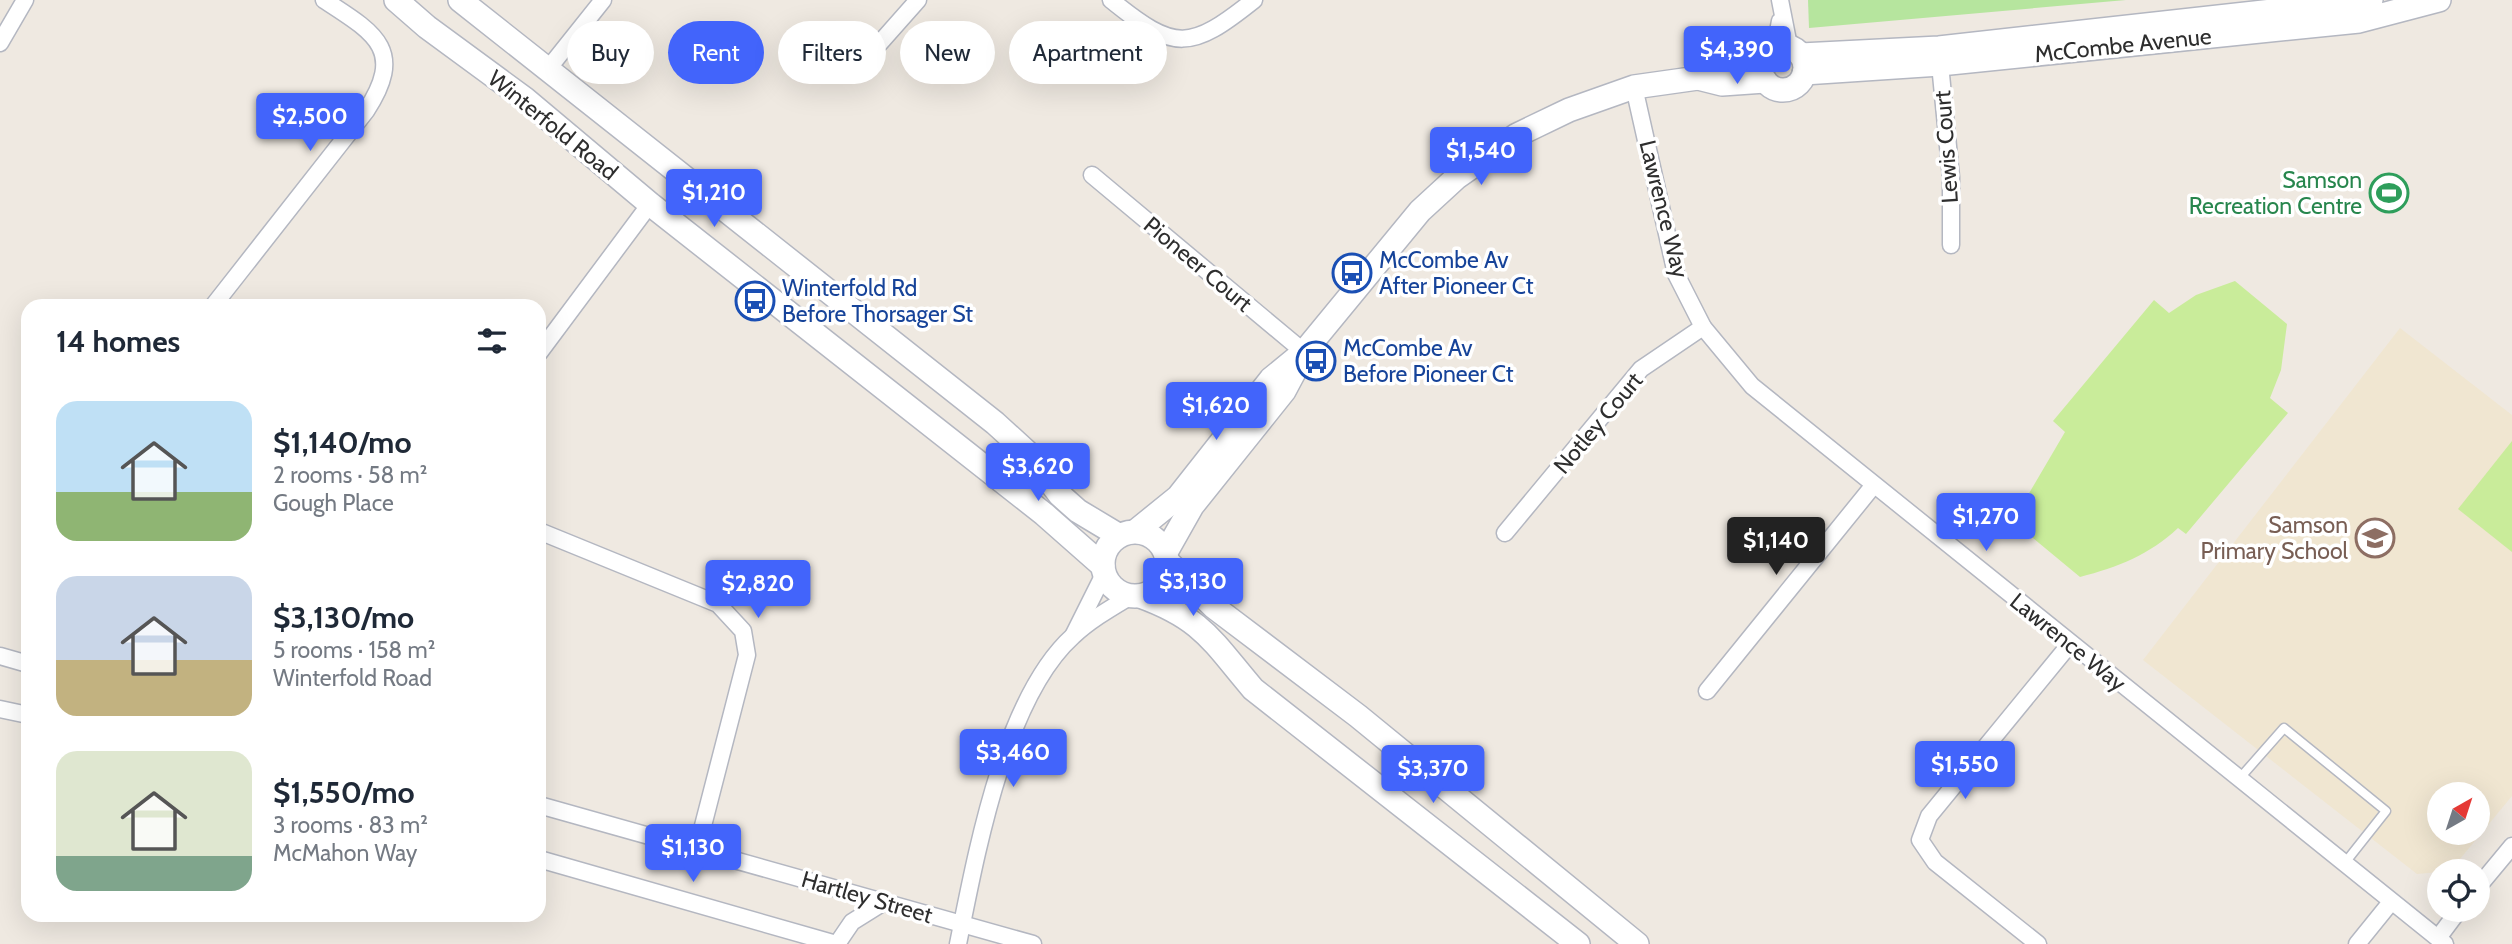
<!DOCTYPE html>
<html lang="en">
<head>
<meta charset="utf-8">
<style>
	:root { --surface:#fff; --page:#f6f6f7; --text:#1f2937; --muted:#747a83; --accent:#4264fb }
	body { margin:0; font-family:Cabin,sans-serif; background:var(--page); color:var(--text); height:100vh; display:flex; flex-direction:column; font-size:26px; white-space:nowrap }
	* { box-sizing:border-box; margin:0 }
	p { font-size:23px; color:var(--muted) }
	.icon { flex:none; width:38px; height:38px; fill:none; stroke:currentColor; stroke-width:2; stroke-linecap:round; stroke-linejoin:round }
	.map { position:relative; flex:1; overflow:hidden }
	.sheet { position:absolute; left:21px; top:299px; width:525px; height:623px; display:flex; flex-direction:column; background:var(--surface); border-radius:21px; box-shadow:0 7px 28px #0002 }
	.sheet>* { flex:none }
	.guide { position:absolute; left:567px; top:21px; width:665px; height:63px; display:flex; gap:14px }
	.needle { width:46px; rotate:39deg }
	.buttons { position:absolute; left:2427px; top:782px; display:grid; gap:14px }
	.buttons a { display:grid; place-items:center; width:63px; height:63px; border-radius:50%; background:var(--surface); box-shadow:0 7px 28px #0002; font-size:35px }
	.price { position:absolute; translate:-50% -60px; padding:0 16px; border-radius:7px; background:var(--accent); color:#fff; font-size:23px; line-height:46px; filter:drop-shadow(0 2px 4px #0008) }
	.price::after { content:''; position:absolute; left:50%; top:42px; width:21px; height:16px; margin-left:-10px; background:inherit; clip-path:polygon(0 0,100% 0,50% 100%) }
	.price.on { background:#222; color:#fff }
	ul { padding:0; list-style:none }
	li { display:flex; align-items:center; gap:21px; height:175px; padding:0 35px }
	li span { display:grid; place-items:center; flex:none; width:196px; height:140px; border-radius:21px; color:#555 }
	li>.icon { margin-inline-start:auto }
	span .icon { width:84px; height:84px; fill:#fffc; stroke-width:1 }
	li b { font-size:30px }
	h2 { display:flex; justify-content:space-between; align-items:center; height:84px; padding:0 35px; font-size:30px }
	.pill { padding:0 24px; border-radius:32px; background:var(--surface); box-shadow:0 7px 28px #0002; font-size:24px; line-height:63px }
	.pill.on { background:var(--accent); color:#fff }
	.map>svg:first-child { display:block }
	.education { fill:#f0e6d1; fill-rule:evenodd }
	.green { fill:#b6e59e }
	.pitch { fill:#c9ec9a }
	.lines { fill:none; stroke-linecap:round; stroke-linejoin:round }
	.lane-casing { stroke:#b4b7c1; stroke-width:11 }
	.street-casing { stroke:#b4b7c1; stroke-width:19 }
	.secondary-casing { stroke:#b4b7c1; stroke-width:26 }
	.lane { stroke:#fff; stroke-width:8 }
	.street { stroke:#fff; stroke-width:16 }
	.secondary { stroke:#fff; stroke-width:23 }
	.labels { text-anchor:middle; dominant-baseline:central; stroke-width:7; stroke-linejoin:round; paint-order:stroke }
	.street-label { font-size:23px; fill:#2e2e2e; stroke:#fff }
	.leisure-label { font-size:23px; fill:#27864d; stroke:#fff; text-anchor:end }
	.transit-label { font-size:23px; fill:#164399; stroke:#fff; text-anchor:start }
	.education-label { font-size:23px; fill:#785e54; stroke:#fff; text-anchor:end }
</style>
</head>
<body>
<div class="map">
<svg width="2512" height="944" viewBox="0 0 2512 944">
	<rect width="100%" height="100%" fill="#efe9e1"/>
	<path class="education" d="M2400 328 2512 415V796L2450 871 2417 874 2143 660ZM2440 794H2478V833H2440Z"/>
	<polygon class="green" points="1808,0 2126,0 1809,28"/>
	<g class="pitch">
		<path d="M2235 281 2287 324 2281 370 2270 398 2288 413 2186 534 2178 528C2149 555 2118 567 2080 577L2028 534V495L2065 432 2053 421 2154 300 2169 313 2196 295Z"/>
		<polygon points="2512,441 2512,552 2458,509"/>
	</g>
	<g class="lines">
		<defs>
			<polyline id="lane" points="2239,779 2284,728 2386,811 2344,864"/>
			<g id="street">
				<path d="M1111 0C1175 52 1190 51 1254 0"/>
				<polyline points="1780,0 1789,46"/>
				<polyline points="0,43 25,0"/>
				<polyline points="879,44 918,0"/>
				<polyline points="1775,47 1780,21"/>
				<polyline points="1939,54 1951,177 1951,245"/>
				<polyline points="548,69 603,0"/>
				<polyline points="1634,87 1676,274 1703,327 1752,386 2445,944"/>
				<polyline points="1092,175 1304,352"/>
				<path d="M213 306 366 111C406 50 375 33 324 0"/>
				<polyline points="539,353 650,204"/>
				<polyline points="539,531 718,604 743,631 747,655 697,849"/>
				<polyline points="1505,533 1641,369 1703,327"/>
				<polyline points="1074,634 1104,574"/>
				<polyline points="0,656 28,664"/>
				<polyline points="1707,691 1873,486"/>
				<polyline points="0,709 28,715"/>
				<polyline points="539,805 1033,944"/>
				<polyline points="539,859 836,944"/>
				<polyline points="2478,887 2512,846"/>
				<polyline points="2438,938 2459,910"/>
				<polyline points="837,944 852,922 884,902"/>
				<path d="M958 944C976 855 1004 698 1073 636 1090 620 1111 608 1131 596"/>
				<polyline points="2038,944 1935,862 1920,840 1929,816 2070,644"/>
				<polyline points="2357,944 2391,902"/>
			</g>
			<g id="secondary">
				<polyline points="396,0 427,27 525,99 650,204 1044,514 1103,566"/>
				<polyline points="460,0 995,423 1029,454 1060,495 1078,511 1118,535"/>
				<circle cx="1783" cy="68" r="22"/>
				<polyline points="1801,55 1939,48 2371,0"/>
				<polyline points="1804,73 1940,64 2359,21 2439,0"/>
				<polyline points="1698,78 1722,84 1765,81"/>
				<polyline points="1136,531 1178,497 1271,379 1304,352 1420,211 1457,177 1517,135 1569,110 1634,87 1698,78 1722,68 1763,57"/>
				<circle cx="1135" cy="564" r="32"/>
				<polyline points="1166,552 1192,506 1284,391 1300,361"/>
				<polyline points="1168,562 1214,607 1358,716 1637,944"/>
				<path d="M1140 596C1203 619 1212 641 1253 689L1578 944"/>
			</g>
		</defs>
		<use href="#lane" class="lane-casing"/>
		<use href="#street" class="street-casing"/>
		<use href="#secondary" class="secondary-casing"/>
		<use href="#lane" class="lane"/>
		<use href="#street" class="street"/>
		<use href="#secondary" class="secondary"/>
	</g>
	<defs>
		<symbol id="stadium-ring" viewBox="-11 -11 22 22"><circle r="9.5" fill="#fff" stroke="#2e9e5b" stroke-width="1.5"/><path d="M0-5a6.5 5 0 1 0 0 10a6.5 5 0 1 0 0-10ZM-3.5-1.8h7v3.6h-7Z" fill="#2e9e5b"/></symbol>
		<symbol id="bus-ring" viewBox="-11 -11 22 22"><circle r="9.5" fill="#fff" stroke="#1a4fb4" stroke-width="1.5"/><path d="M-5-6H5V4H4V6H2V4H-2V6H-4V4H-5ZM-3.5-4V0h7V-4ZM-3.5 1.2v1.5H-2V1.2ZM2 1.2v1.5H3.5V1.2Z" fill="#1a4fb4"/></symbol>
		<symbol id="school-ring" viewBox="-11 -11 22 22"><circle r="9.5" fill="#fff" stroke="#8d6e63" stroke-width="1.5"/><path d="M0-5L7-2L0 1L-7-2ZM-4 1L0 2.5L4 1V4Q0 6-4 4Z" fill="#8d6e63"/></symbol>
	</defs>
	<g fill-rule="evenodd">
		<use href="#stadium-ring" x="2367" y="171" width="44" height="44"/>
		<use href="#bus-ring" x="1330" y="251" width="44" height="44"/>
		<use href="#bus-ring" x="733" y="279" width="44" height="44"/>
		<use href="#bus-ring" x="1294" y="339" width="44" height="44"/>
		<use href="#school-ring" x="2353" y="516" width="44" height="44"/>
	</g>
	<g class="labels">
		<g class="street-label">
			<text transform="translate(2123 45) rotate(-6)">McCombe Avenue</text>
			<text transform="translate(553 125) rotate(39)">Winterfold Road</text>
			<text transform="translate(1946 147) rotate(-94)">Lewis Court</text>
			<text transform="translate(1664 209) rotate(76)">Lawrence Way</text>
			<text transform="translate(1198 264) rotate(40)">Pioneer Court</text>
			<text transform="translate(1598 423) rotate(-50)">Notley Court</text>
			<text transform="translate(2068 642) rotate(39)">Lawrence Way</text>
			<text transform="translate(867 897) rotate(16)">Hartley Street</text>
		</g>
		<g class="leisure-label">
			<text x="2362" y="180">Samson<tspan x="2362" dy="26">Recreation Centre</tspan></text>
		</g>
		<g class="transit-label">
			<text x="1379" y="260">McCombe Av<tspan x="1379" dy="26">After Pioneer Ct</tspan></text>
			<text x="782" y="288">Winterfold Rd<tspan x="782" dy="26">Before Thorsager St</tspan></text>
			<text x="1343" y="348">McCombe Av<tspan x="1343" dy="26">Before Pioneer Ct</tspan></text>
		</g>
		<g class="education-label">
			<text x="2348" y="525">Samson<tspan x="2348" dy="26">Primary School</tspan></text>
		</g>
	</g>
</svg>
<div class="buttons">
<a><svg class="needle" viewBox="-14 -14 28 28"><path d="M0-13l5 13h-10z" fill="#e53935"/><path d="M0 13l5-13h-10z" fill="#747a83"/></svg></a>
<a><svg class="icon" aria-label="locate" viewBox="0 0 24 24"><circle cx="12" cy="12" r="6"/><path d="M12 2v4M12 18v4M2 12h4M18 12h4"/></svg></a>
</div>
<b class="price" style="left:1737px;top:86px">$4,390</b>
<b class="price" style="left:310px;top:153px">$2,500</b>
<b class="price" style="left:1481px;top:187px">$1,540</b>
<b class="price" style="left:714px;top:229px">$1,210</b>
<b class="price" style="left:1216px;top:442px">$1,620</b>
<b class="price" style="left:1038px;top:503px">$3,620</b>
<b class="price" style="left:1986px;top:553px">$1,270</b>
<b class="price on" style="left:1776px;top:577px">$1,140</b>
<b class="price" style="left:1193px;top:618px">$3,130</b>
<b class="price" style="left:758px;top:620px">$2,820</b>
<b class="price" style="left:1013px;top:789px">$3,460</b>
<b class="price" style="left:1965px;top:801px">$1,550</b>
<b class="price" style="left:1433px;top:805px">$3,370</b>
<b class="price" style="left:693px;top:884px">$1,130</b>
<div class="guide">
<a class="pill">Buy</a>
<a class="pill on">Rent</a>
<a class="pill">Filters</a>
<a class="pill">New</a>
<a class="pill">Apartment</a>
</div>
<section class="sheet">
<h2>14 homes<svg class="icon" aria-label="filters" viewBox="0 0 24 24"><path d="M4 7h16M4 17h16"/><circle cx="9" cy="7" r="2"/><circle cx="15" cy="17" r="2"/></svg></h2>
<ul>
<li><span style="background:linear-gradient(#bfe0f5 65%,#8fb573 0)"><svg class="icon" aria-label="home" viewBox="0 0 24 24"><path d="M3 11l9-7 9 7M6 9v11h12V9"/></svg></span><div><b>$1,140/mo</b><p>2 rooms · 58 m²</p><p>Gough Place</p></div></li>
<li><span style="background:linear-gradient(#c9d6e8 60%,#c2b280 0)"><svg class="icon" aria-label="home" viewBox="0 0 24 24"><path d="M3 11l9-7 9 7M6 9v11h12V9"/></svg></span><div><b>$3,130/mo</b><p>5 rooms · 158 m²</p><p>Winterfold Road</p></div></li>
<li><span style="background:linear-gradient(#dfe7d0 75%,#7fa58c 0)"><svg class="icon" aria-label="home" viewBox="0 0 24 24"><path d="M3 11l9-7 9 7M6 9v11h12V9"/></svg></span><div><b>$1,550/mo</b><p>3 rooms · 83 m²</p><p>McMahon Way</p></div></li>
</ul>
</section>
</div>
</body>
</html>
